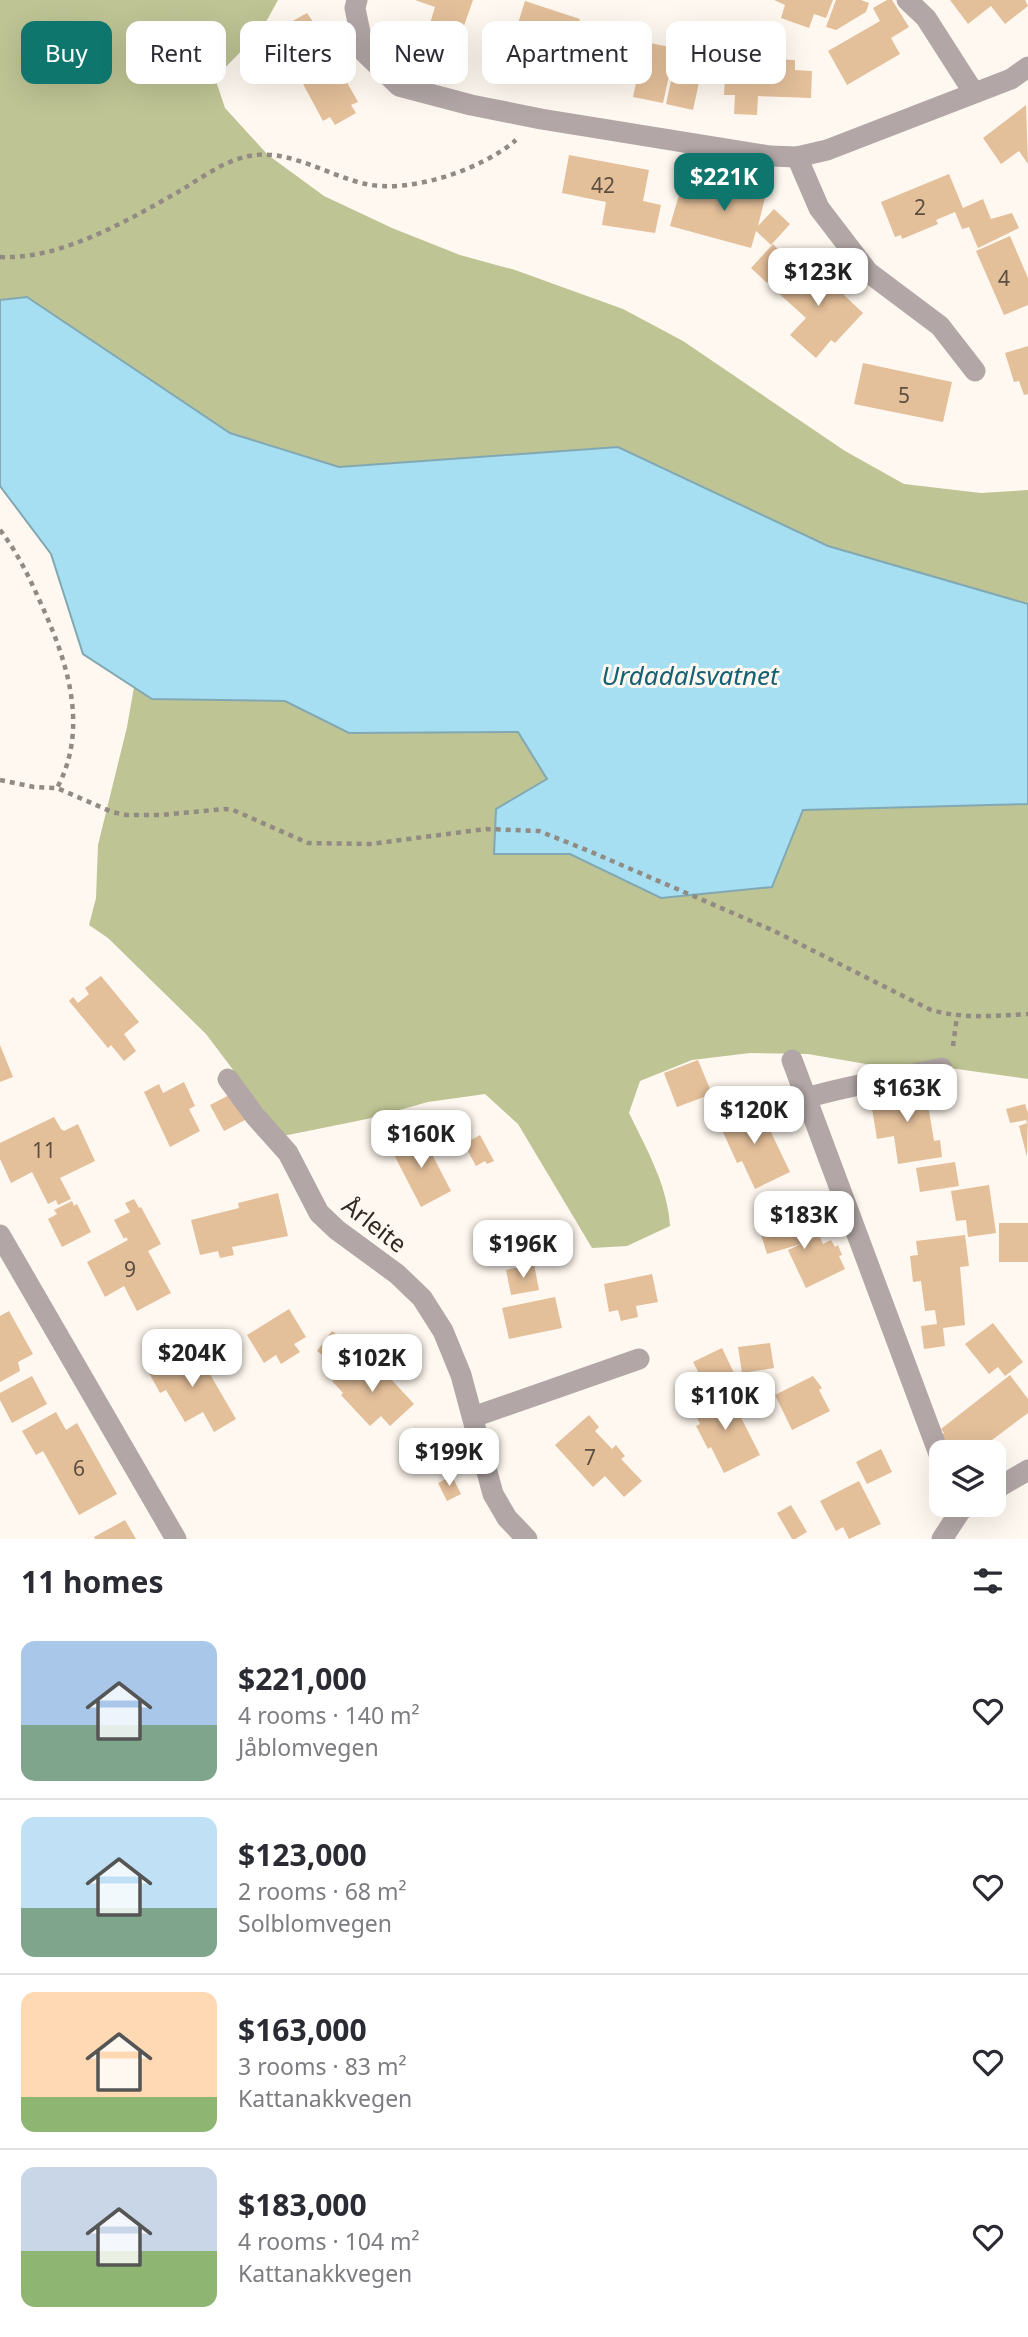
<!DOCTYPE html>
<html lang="en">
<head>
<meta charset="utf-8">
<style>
	:root { --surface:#fff; --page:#f7f7f7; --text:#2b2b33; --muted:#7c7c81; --line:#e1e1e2; --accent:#0f766e }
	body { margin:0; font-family:"Noto Sans",sans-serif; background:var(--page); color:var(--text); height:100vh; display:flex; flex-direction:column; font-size:26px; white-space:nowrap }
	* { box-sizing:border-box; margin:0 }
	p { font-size:23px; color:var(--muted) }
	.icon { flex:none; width:38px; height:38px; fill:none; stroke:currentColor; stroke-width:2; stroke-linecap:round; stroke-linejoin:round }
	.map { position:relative; height:1539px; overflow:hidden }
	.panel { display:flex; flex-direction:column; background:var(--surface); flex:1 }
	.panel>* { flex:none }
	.banner { position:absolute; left:21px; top:21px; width:987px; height:63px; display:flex; gap:14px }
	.tools { position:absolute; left:929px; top:1440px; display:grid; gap:14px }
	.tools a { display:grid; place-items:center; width:77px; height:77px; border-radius:14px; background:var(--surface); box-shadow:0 7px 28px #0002; font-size:35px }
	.price { position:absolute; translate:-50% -60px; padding:0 16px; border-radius:14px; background:#fff; color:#222; font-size:23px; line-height:46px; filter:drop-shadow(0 2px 4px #0008) }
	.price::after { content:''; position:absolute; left:50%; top:42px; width:21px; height:16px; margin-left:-10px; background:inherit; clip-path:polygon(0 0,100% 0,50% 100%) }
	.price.selected { background:var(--accent); color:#fff }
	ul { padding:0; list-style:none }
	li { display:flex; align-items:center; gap:21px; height:175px; padding:0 21px }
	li+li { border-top:2px solid var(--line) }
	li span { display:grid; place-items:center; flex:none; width:196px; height:140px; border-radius:14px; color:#555 }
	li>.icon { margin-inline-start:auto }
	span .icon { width:84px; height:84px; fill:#fffc; stroke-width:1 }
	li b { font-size:30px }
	h2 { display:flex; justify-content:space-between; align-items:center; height:84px; padding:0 21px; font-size:30px }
	.chip { padding:0 24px; border-radius:14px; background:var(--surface); box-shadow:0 7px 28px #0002; font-size:24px; line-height:63px }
	.chip.selected { background:var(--accent); color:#fff }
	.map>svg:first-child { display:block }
	.forest { fill:#bec494 }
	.water { fill:#a5dff1; stroke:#82a8b3; stroke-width:2 }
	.building { fill:#e3bf9a }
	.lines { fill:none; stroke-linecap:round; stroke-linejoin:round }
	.path { stroke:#918b83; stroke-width:4.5; stroke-dasharray:5 5; stroke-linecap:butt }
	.minor { stroke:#b2a7a6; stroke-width:21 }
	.labels { text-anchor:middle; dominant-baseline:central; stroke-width:6; stroke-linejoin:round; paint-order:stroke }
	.number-label { font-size:21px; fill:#5c4e40 }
	.street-label { font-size:24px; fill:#2f2922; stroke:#fff8f0 }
	.water-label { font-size:26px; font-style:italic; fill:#156073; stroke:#fff8f0 }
</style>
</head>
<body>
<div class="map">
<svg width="1028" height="1539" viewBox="0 0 1028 1539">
	<rect width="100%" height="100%" fill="#fff8f0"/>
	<g class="forest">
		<polygon points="0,0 278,0 261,31 215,78 225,108 268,155 324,196 392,228 460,255 515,270 623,309 683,341 845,451 904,484 981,493 1028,490 1028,604 828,546 618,447 339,467 230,433 27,297 0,300"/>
		<path d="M134 687 152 699 285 701 349 733 518 732 548 779 496 809 494 853 570 854 661 897 771 887 803 809 1028 804V1079L928 1065 866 1064 808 1054 750 1053 692 1060 640 1081 629 1113C646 1148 668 1186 670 1226L627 1246 592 1248 518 1124 485 1094 428 1102 367 1119 283 1136 206 1034 108 938 89 925 96 898 98 845 127 727Z"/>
	</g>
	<polygon class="water" points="27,297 230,433 339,467 618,447 828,546 1028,604 1028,804 803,810 772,887 661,898 570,854 494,854 496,809 547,779 518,732 349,733 285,701 152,699 83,654 51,554 0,486 0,300"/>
	<g class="building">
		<polygon points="415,0 473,0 459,40 428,30 435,7"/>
		<polygon points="774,0 833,0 826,18 814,14 809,28 781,18 785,5"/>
		<polygon points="836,0 861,0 869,3 866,12 836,30 826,27"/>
		<polygon points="887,0 892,0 909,27 891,38 900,54 847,85 828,51 880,21 873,8"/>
		<polygon points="950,0 1025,0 1028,6 1005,24 991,6 968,24"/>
		<polygon points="525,1 580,19 564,67 537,58 541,45 514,36"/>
		<polygon points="307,13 316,26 321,39 289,56 280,45 275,31"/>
		<polygon points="620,37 675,48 663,103 633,97 637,78 613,73"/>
		<polygon points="323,40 358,102 351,105 356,113 335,125 330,117 323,121 289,58"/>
		<polygon points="726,57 795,60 795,70 812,71 811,98 758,96 757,115 734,114 735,95 724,95"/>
		<polygon points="676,68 701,73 693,110 666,104 671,81 674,82"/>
		<polygon points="1026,105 1028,164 1019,151 1001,164 983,138"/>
		<polygon points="569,155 649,170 643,201 661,205 655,233 602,225 606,202 562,193"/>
		<polygon points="685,174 765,198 758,226 774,209 790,224 771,245 756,231 751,248 670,226"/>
		<polygon points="949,174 963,208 983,199 991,219 1012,213 1019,228 978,248 969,227 962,229 955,212 936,220 938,224 902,239 901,235 895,237 881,202"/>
		<polygon points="1010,236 1028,278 1028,305 1004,315 976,251"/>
		<polygon points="773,244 789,260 767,283 751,268"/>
		<polygon points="803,259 829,282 832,279 846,292 844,295 863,313 835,343 831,340 816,358 790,335 806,318 775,290"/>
		<polygon points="1028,346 1028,394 1024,395 1019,381 1014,382 1005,353"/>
		<polygon points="863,363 952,382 943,422 854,404"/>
		<polygon points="101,976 139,1022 124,1034 136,1051 124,1061 111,1045 108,1048 69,1001 73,997 78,1003 89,994 85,988"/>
		<polygon points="0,1045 13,1077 0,1082"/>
		<polygon points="698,1060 712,1094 677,1107 664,1073"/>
		<polygon points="184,1082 195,1106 189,1109 200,1131 170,1147 144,1092 159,1084 163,1093"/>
		<polygon points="920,1083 921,1094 926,1093 934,1141 940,1140 942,1157 898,1164 894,1136 877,1139 871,1102 894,1098 892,1087"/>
		<polygon points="233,1093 247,1119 224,1131 210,1105"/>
		<polygon points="757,1103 790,1172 755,1189 742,1161 737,1163 718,1121"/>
		<polygon points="1025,1104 1028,1113 1027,1157 1019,1126 1027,1123 1026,1120 1010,1123 1006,1109"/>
		<polygon points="54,1117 61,1129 64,1131 78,1124 95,1161 60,1178 71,1199 58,1205 56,1200 48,1204 32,1172 11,1183 0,1159 0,1143"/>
		<polygon points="421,1133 451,1191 421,1207 391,1149"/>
		<polygon points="480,1135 494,1161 487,1164 485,1161 476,1166 464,1144"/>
		<polygon points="955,1162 959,1186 920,1192 916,1168"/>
		<polygon points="989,1185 996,1233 968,1237 966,1220 956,1221 951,1191"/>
		<polygon points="278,1193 288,1236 232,1247 234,1255 220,1258 218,1251 200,1255 191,1220 239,1208 238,1203"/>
		<polygon points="134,1199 139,1208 141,1207 161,1244 148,1251 171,1293 137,1311 124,1286 105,1297 87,1262 128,1240 126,1237 124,1239 114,1220 130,1212 125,1203"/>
		<polygon points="72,1201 74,1206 77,1204 91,1232 62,1247 48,1219 57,1214 54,1210"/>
		<polygon points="794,1217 802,1244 819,1235 823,1244 831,1240 835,1247 838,1245 842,1255 839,1256 845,1269 806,1288 788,1250 801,1244 767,1254 759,1228"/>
		<rect x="999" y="1223" width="29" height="39"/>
		<polygon points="965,1235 969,1266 960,1267 965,1325 943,1328 945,1346 924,1349 921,1326 937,1324 935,1310 925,1311 921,1281 913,1282 910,1256 918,1255 916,1241"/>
		<polygon points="534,1264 539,1290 511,1295 506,1270"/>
		<polygon points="652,1274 658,1302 636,1306 638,1317 621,1321 618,1310 609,1312 604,1284"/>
		<polygon points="555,1297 562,1328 509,1339 502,1308"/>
		<polygon points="289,1309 306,1337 294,1344 300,1352 281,1364 276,1355 264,1363 247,1335"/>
		<polygon points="9,1311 33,1354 18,1362 20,1371 0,1382 0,1316"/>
		<polygon points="993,1323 1023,1362 1005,1376 998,1367 989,1374 965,1344"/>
		<polygon points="332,1331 357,1350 342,1370 317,1351"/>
		<polygon points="770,1343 774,1368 742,1373 738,1347"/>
		<polygon points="193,1345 236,1419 214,1432 203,1412 185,1422 166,1390 160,1393 148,1371"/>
		<polygon points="722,1348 736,1377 708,1391 693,1362"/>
		<polygon points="356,1359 367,1371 369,1369 371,1371 378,1365 414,1404 390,1426 381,1416 370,1426 341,1395 343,1393 332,1381"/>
		<polygon points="1010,1375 1028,1399 1028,1413 976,1452 959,1452 954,1445 947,1450 937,1437 944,1433 941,1429"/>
		<polygon points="32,1376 47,1404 12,1423 0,1400 0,1393"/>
		<polygon points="813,1376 822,1388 819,1390 830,1411 792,1430 775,1395"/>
		<polygon points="727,1390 760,1455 724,1473 711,1447 708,1449 696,1426 700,1424 692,1407"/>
		<polygon points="56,1412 66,1430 77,1423 117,1494 79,1515 43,1451 36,1455 22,1431"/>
		<polygon points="589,1415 599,1427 595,1431 612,1449 616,1445 625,1456 621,1459 642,1481 624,1497 605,1476 593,1487 555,1445"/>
		<polygon points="881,1449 892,1472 867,1484 856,1462"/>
		<polygon points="452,1476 461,1494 447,1501 438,1483"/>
		<polygon points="859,1481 881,1524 849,1539 843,1527 836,1531 820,1501"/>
		<polygon points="791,1505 807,1532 795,1539 792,1539 777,1513"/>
		<polygon points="125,1520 136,1539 95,1539 94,1537"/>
	</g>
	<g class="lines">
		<g class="path">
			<path d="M0 257C60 260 127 221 178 192 200 179 223 161 249 156 289 148 328 176 366 184 410 194 483 169 516 140"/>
			<path d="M0 530C18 553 30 579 42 606 68 663 89 729 57 788"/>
			<path d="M0 780 34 787 57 788 112 812 126 815H161L225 809 233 810 308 843 370 844 486 829 539 831 589 851 772 930 931 1010C964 1019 994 1016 1028 1014"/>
			<polyline points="953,1046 957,1016"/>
		</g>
		<g class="minor">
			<polyline points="357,0 355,8 364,52 399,86 471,105 541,119 770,156 797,157 827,150 1011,79 1028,67"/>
			<polyline points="907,0 926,18 974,93"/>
			<polyline points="797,157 819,208 868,272 940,326 975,371"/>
			<polyline points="792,1060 942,1462"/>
			<polyline points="228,1079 255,1116 288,1153 319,1213 337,1230 397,1274 422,1298 443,1331 461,1375 493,1494 507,1518 527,1539"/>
			<path d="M806 1098C850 1085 897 1078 942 1068"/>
			<polyline points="0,1235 176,1539"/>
			<polyline points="473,1417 639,1359"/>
			<polyline points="994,1490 1028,1470"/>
			<polyline points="942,1539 961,1510 970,1505"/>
		</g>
	</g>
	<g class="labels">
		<g class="number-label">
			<text x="603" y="185">42</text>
			<text x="920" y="207">2</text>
			<text x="1004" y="278">4</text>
			<text x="904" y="395">5</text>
			<text x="44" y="1150">11</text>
			<text x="130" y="1269">9</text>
			<text x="590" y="1457">7</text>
			<text x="79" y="1468">6</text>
		</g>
		<g class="street-label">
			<text transform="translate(375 1224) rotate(38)">Årleite</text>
		</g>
		<g class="water-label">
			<text x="690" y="675">Urdadalsvatnet</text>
		</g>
	</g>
</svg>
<div class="tools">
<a><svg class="icon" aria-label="layers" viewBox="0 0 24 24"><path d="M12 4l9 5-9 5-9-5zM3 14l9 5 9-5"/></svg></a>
</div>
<b class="price selected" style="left:724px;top:213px">$221K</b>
<b class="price" style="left:818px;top:308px">$123K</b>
<b class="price" style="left:907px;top:1124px">$163K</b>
<b class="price" style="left:754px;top:1146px">$120K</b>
<b class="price" style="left:421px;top:1170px">$160K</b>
<b class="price" style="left:804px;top:1251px">$183K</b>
<b class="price" style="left:523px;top:1280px">$196K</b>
<b class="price" style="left:192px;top:1389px">$204K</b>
<b class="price" style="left:372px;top:1394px">$102K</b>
<b class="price" style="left:725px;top:1432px">$110K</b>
<b class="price" style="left:449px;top:1488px">$199K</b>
<div class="banner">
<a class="chip selected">Buy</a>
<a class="chip">Rent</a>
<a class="chip">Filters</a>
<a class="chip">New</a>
<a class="chip">Apartment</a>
<a class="chip">House</a>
</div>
</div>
<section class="panel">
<h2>11 homes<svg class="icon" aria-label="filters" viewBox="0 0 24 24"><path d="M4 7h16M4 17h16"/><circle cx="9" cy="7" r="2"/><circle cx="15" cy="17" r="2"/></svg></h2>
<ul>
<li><span style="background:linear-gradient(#a9c7e8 60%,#7fa58c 0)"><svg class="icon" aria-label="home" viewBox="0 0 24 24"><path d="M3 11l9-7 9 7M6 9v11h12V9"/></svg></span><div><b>$221,000</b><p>4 rooms · 140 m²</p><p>Jåblomvegen</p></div><svg class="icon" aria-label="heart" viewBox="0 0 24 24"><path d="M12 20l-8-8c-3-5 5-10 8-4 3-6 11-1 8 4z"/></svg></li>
<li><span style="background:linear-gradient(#bfe0f5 65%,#7fa58c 0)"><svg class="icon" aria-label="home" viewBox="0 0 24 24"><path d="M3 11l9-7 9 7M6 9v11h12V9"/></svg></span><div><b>$123,000</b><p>2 rooms · 68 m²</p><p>Solblomvegen</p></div><svg class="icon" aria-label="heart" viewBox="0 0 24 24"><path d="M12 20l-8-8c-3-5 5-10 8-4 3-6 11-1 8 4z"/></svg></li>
<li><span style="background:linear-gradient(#ffd9b3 75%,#8fb573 0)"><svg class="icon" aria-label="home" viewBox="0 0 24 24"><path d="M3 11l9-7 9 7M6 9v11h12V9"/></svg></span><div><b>$163,000</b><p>3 rooms · 83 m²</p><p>Kattanakkvegen</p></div><svg class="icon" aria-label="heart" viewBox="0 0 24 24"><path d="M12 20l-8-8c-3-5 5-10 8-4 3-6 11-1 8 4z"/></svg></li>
<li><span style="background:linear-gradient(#c9d6e8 60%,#8fb573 0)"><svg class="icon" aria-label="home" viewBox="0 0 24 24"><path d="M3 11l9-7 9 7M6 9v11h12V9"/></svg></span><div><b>$183,000</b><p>4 rooms · 104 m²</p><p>Kattanakkvegen</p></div><svg class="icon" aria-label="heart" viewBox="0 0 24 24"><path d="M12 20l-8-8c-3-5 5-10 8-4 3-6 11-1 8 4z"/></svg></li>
</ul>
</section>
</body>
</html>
